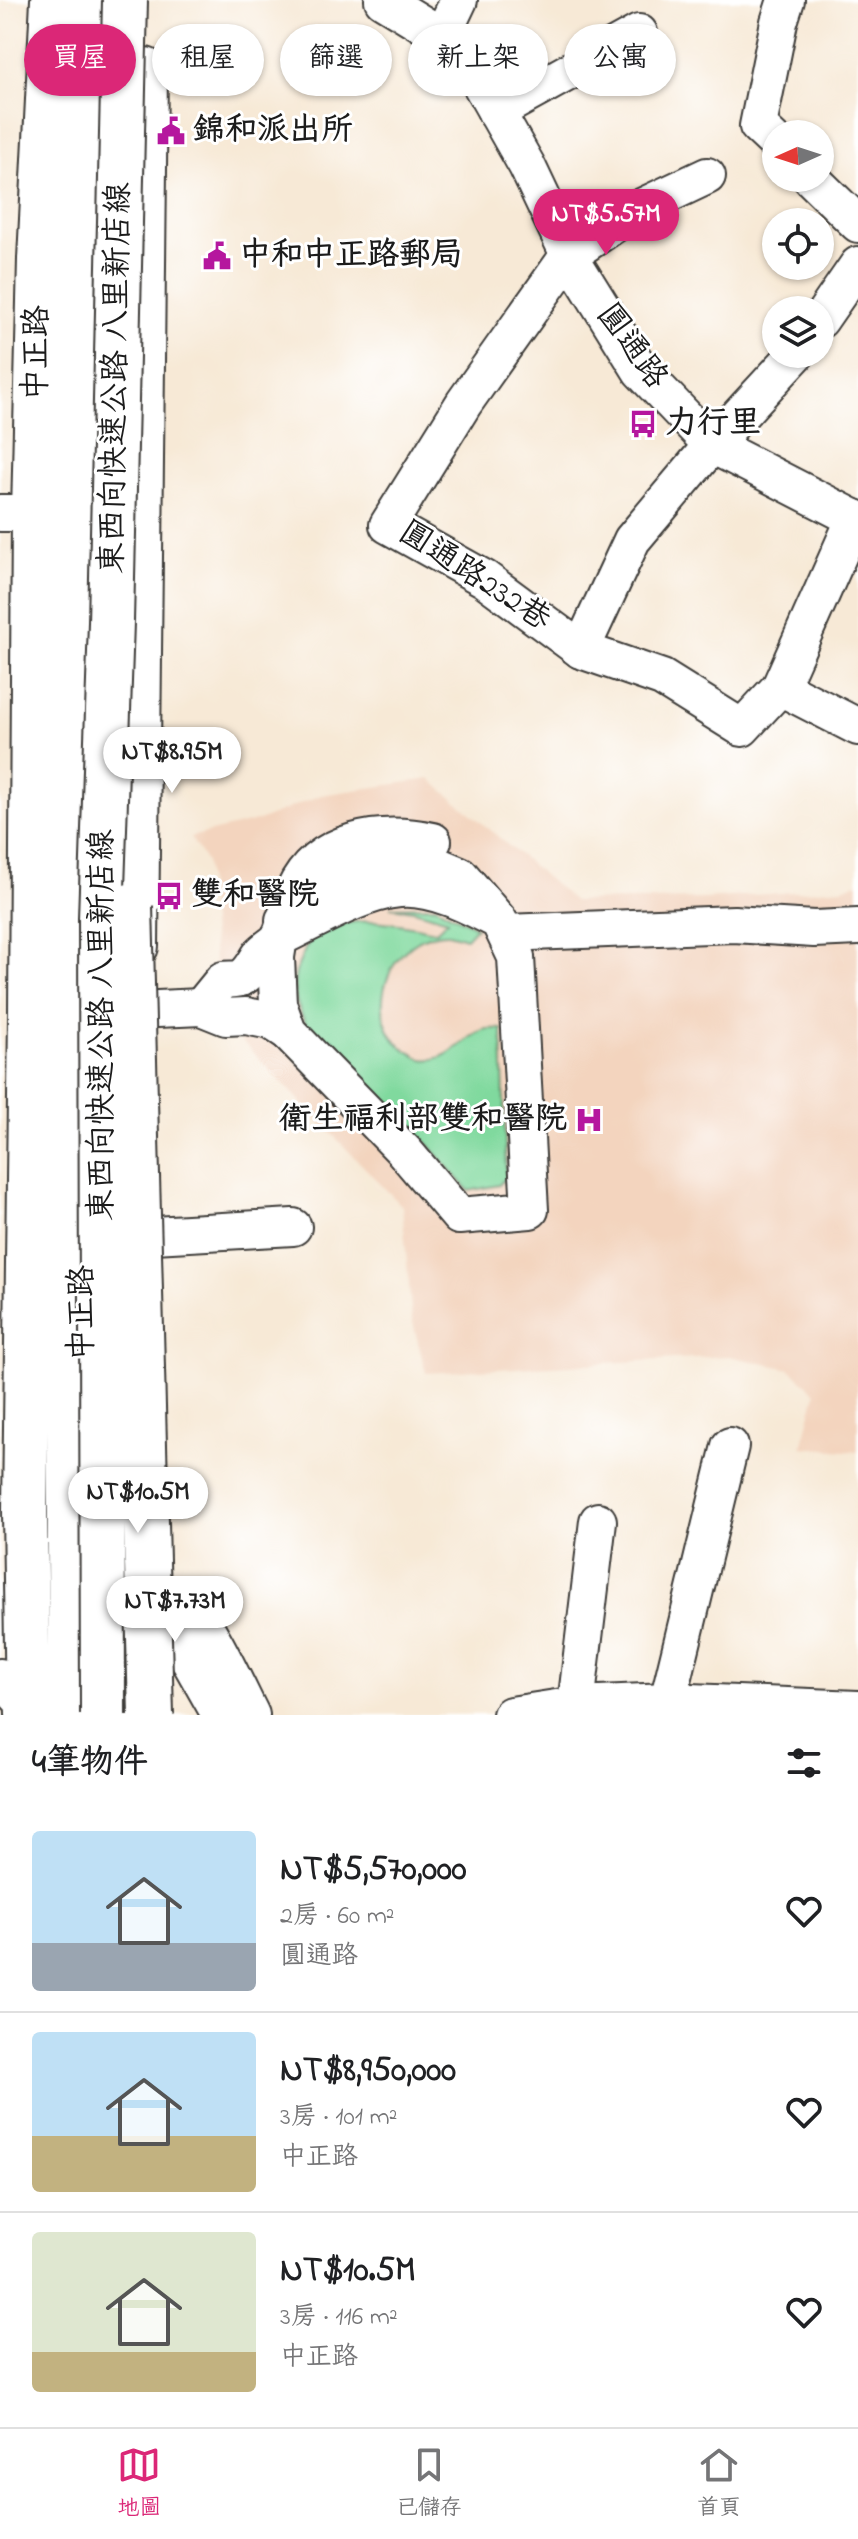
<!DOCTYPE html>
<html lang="zh-TW">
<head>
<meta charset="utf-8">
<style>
	:root { --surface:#fff; --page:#f2f2f2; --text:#202124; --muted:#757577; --line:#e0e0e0; --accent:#db2777 }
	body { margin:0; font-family:"Indie Flower","LXGW WenKai TC",sans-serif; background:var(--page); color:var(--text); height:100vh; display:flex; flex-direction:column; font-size:30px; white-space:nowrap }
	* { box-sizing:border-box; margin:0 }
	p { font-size:26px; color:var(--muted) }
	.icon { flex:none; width:44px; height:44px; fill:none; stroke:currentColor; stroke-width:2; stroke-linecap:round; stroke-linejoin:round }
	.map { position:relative; height:1715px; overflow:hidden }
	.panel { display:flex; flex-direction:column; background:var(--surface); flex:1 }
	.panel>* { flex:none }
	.top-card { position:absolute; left:24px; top:24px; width:810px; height:72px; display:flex; gap:16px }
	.needle { width:52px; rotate:267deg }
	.buttons { position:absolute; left:762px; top:120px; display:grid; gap:16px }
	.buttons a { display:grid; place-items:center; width:72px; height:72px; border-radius:50%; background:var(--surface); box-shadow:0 2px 6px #0004; font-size:40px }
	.price { position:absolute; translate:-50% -68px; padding:0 18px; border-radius:28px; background:#fff; color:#222; font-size:26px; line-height:52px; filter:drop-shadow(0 2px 4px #0008) }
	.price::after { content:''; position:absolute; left:50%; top:48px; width:24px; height:18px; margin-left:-12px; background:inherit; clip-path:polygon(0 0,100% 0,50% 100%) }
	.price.on { background:var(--accent); color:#fff }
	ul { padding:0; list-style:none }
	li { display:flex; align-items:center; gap:24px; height:200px; padding:0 32px }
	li+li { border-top:2px solid var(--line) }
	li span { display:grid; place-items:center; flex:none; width:224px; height:160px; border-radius:8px; color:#555 }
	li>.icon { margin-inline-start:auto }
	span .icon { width:96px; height:96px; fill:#fffc; stroke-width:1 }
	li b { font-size:34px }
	h2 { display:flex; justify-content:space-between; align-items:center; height:96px; padding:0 32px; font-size:34px }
	.tag { padding:0 28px; border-radius:36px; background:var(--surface); box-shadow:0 2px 6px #0004; font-size:28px; line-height:72px }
	.tag.on { background:var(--accent); color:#fff }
	.menu { display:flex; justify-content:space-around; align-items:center; height:112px; border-top:2px solid var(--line); background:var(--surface); font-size:22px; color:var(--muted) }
	.menu a { display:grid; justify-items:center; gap:4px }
	.menu .on { color:var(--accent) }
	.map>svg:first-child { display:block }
	.built { fill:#f3d4be }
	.green { fill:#80d99e; stroke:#4e7a5d; stroke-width:2 }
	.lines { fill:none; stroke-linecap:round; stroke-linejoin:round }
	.minor-casing { stroke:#3d3b38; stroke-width:40 }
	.major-casing { stroke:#3d3b38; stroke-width:48 }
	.highway-casing { stroke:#3d3b38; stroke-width:48 }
	.minor { stroke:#fff; stroke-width:36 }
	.major { stroke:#fff; stroke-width:44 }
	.highway { stroke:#fff; stroke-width:44 }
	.highway-bridge-casing { stroke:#3d3b38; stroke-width:48; stroke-linecap:butt }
	.highway-bridge { stroke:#fff; stroke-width:44 }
	.labels { text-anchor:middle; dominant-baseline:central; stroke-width:6; stroke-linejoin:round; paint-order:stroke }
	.poi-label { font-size:32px; font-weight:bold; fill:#1c1c1c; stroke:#fff; text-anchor:start }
	.street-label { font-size:32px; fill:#1c1c1c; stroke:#fff }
</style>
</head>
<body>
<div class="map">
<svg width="858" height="1715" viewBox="0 0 858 1715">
	<rect width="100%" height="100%" fill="#fff"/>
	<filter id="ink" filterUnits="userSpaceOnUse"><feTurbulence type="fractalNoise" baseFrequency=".0125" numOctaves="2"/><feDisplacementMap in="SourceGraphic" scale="16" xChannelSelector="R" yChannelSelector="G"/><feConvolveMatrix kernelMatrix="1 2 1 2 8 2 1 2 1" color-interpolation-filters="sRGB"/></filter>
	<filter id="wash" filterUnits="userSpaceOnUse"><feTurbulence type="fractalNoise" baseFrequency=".006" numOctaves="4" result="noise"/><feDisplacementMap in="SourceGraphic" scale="32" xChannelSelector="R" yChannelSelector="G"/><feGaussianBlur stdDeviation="1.8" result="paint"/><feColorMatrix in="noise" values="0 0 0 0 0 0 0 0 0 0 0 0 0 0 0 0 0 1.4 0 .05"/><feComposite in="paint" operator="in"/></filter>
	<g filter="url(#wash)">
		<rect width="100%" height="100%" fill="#f7e9d6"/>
		<polygon class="built" points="430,779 574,901 706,899 842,888 858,882 858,1452 802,1447 816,1393 790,1369 729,1356 426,1373 412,1319 402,1206 235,1034 220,1034 206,862 190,837 261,820 321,795"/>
		<path class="green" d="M435 906 476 927 466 938C461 937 454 934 448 933 387 932 357 1024 411 1053 415 1055 418 1058 422 1059 446 1064 464 1038 483 1030 488 1028 496 1029 502 1029L506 1177 499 1185 469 1191 428 1144 307 1026C295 1004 289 985 300 961 303 954 309 939 314 934 315 933 325 929 326 929 362 914 399 924 436 931L448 920 414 910 390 907Z"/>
	</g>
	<g filter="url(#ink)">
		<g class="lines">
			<defs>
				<g id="minor">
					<polyline points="383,0 442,36 472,69 527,166 569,255 641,371 712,445 858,520"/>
					<polyline points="442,36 459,0"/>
					<polyline points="496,112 639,33"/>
					<polyline points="776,143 758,126 779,22 786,0"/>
					<polyline points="707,176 635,210 569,255 464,403 388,525 485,579 581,650 662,678 742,728 780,687 855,518"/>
					<polyline points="811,178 858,224"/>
					<polyline points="820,320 858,265"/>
					<polyline points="0,513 34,513"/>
					<polyline points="581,650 632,540 712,445 796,354"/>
					<polyline points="780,687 858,727"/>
					<path d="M284 920 299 905 340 876 392 860 429 862 460 875 499 921 516 957 530 1210 459 1216 404 1151 288 1032 278 1004 276 957 279 938C316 921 359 893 399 889 433 886 470 906 499 921"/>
					<polyline points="506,933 734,924 814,929 858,927"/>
					<path d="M201 1007 223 980C228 979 237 980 241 978 251 973 255 962 261 954 266 948 275 944 279 938 287 924 287 905 294 891 318 838 381 830 433 841"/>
					<polyline points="136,1010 201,1007 226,1017 246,1016 271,1021 288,1032"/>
					<polyline points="136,1236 293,1227"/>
					<path d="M144 1590C157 1594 174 1596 185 1603 204 1613 239 1692 251 1715"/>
					<polyline points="0,1677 27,1706 45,1713"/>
					<polyline points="668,1701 730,1446"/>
					<polyline points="576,1705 598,1521"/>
					<polyline points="511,1715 576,1705 668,1701 858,1709"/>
				</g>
				<g id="major">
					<polyline points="136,946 145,70"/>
					<polyline points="28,1715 25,1512 31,1014 34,513 40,259 53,0"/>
				</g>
				<g id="highway">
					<polyline points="143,1590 162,1604 225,1715"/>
					<polyline points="71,1715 66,851 82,0"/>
				</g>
			</defs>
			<use href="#minor" class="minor-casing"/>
			<use href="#major" class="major-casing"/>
			<use href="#highway" class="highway-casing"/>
			<use href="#minor" class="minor"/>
			<use href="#major" class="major"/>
			<use href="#highway" class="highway"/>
			<defs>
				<g id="highway-bridge">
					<polyline points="130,906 151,1715"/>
					<polyline points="103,1715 101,918 111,622 125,0"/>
				</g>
			</defs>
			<use href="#highway-bridge" class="highway-bridge-casing"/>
			<use href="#highway-bridge" class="highway-bridge"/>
		</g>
	</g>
	<defs>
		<symbol id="civic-bare" viewBox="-9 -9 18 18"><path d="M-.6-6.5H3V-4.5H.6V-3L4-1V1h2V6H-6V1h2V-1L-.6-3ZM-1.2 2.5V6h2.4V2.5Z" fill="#b5179e" stroke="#fff" stroke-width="2.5" paint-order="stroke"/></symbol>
		<symbol id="bus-bare" viewBox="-9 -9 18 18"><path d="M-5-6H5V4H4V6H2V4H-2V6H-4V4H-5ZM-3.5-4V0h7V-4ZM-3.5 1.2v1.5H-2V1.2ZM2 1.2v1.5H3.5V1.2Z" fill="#b5179e" stroke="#fff" stroke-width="2.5" paint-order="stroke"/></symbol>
		<symbol id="hospital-bare" viewBox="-9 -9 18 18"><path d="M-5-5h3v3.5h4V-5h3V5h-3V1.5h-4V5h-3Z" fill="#b5179e" stroke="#fff" stroke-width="2.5" paint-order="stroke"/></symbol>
	</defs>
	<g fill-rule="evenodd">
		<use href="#civic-bare" x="151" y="111" width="40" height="40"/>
		<use href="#civic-bare" x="197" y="236" width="40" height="40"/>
		<use href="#bus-bare" x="623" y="404" width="40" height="40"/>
		<use href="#bus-bare" x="149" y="876" width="40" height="40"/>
		<use href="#hospital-bare" x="569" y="1100" width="40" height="40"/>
	</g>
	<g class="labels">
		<g class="poi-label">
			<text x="193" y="131">錦和派出所</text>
			<text x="239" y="256">中和中正路郵局</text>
			<text x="665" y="424">力行里</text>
			<text x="191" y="896">雙和醫院</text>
			<text x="567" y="1120" text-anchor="end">衛生福利部雙和醫院</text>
		</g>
		<g class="street-label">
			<text transform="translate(631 347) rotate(54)">圓通路</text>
			<text transform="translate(38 353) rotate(-89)">中正路</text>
			<text transform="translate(117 378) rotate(-89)">東西向快速公路 八里新店線</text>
			<text transform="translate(474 577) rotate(33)">圓通路232巷</text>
			<text transform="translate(103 1025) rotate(-90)">東西向快速公路 八里新店線</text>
			<text transform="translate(83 1313) rotate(-90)">中正路</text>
		</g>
	</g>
</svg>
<div class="buttons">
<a><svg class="needle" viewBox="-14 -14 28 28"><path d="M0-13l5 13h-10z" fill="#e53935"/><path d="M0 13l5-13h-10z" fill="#757577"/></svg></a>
<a><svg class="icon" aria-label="locate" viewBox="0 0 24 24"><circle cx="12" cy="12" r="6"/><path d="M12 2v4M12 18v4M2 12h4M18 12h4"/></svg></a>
<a><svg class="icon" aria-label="layers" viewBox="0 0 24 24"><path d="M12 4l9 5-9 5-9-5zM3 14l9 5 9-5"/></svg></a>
</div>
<b class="price on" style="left:606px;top:257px">NT$5.57M</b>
<b class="price" style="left:172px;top:795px">NT$8.95M</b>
<b class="price" style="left:138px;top:1535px">NT$10.5M</b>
<b class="price" style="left:175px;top:1644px">NT$7.73M</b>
<div class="top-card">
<a class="tag on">買屋</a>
<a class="tag">租屋</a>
<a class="tag">篩選</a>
<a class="tag">新上架</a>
<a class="tag">公寓</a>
</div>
</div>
<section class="panel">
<h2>4筆物件<svg class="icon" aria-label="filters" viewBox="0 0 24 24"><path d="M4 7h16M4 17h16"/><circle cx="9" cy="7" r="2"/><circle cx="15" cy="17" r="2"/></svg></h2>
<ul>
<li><span style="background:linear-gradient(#bfe0f5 70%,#9aa5b1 0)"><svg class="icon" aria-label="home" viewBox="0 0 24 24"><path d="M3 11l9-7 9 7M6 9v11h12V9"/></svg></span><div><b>NT$5,570,000</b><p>2房 · 60 m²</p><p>圓通路</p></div><svg class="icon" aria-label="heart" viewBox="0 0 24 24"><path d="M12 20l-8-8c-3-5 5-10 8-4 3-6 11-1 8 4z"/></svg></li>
<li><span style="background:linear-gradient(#bfe0f5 65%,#c2b280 0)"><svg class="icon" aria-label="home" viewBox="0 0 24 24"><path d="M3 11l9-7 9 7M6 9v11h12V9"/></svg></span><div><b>NT$8,950,000</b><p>3房 · 101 m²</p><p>中正路</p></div><svg class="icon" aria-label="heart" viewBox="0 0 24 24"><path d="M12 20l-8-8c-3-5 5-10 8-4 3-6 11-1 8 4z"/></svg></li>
<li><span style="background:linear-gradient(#dfe7d0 75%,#c2b280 0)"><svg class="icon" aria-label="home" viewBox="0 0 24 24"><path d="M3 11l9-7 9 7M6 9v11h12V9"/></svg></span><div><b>NT$10.5M</b><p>3房 · 116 m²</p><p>中正路</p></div><svg class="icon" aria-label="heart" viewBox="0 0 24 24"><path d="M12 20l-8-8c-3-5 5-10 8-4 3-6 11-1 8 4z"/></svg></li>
</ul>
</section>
<nav class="menu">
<a class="on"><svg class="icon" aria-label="map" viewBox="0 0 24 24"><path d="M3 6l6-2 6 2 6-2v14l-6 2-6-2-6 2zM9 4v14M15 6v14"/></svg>地圖</a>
<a><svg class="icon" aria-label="saved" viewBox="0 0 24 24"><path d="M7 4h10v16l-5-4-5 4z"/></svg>已儲存</a>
<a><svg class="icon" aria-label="home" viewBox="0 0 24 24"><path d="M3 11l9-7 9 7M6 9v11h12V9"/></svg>首頁</a>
</nav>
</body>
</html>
